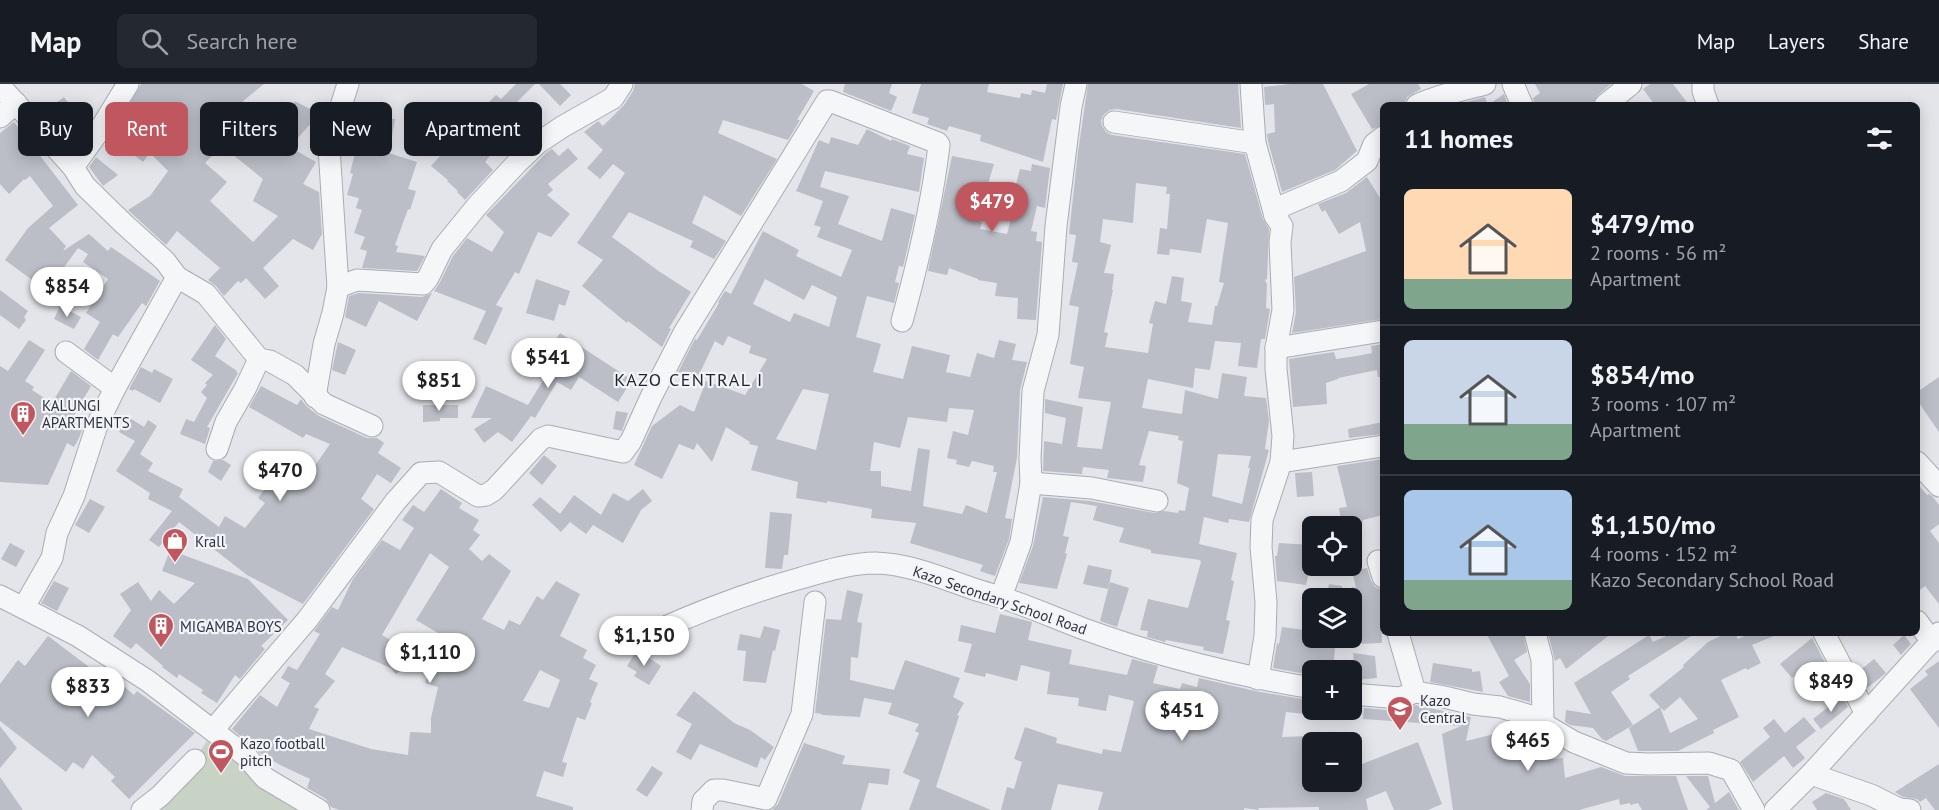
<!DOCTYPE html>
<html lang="en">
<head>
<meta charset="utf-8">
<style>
	:root { --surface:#171b24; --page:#242831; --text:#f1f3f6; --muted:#9ea1a6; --line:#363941; --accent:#c0575e }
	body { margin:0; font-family:"PT Sans",sans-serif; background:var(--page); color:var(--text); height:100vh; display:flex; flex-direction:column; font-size:22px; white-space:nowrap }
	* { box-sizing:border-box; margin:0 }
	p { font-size:20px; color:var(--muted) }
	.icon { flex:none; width:33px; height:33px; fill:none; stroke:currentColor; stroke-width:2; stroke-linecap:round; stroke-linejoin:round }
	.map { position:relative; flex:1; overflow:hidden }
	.sheet { position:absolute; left:1380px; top:18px; width:540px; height:534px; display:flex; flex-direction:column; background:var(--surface); border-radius:9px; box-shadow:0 3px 15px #0003 }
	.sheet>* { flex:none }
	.hud { position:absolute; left:18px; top:18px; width:570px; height:54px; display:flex; gap:12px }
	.tools { position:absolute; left:1302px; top:432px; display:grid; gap:12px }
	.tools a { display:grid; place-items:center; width:60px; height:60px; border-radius:9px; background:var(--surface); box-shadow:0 3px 15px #0003; font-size:30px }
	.price { position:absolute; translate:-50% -51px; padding:0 14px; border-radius:21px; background:#fff; color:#222; font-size:20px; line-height:39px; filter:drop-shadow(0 2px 3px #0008) }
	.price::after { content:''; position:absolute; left:50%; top:36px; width:18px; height:14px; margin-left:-9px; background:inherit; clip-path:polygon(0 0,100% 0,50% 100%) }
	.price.active { background:var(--accent); color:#fff }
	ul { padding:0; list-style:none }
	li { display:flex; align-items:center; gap:18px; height:150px; padding:0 24px }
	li+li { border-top:2px solid var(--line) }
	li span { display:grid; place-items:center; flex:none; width:168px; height:120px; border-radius:9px; color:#555 }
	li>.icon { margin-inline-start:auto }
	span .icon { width:72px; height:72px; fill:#fffc; stroke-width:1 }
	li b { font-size:26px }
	h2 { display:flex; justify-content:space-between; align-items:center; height:72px; padding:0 24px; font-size:26px }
	.tag { padding:0 21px; border-radius:9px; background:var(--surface); box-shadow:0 3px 15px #0003; font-size:21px; line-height:54px }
	.tag.active { background:var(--accent); color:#fff }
	header { display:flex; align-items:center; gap:36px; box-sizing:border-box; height:84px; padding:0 30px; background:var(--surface); border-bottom:2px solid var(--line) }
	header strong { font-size:28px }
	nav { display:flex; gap:33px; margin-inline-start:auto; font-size:21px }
	.search { width:420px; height:54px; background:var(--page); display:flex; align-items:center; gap:15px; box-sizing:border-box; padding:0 21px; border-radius:9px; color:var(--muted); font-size:22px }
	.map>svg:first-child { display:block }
	.green { fill:#c8d3c5 }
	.building { fill:#bbbec6; fill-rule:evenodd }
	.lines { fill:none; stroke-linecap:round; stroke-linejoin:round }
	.minor-casing { stroke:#a9acb4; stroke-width:23 }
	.minor { stroke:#f5f6f8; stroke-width:21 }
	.labels { text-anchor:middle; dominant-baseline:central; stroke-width:4.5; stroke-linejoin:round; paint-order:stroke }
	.poi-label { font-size:15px; fill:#2d3240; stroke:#f3f4f7; text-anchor:start }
	.street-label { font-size:15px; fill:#2d3240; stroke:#f3f4f7 }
	.quarter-label { font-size:18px; letter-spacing:1.5px; fill:#1f2331; stroke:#f3f4f7 }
</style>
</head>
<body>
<header>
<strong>Map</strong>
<div class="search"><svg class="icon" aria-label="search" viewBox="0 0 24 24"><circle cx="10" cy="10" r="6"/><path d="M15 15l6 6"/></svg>Search here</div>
<nav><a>Map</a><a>Layers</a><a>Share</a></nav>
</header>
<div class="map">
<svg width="1939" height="726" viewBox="0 0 1939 726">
	<rect width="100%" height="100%" fill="#e3e5ea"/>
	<polygon class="green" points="207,657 308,726 160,726"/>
	<g class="building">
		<path d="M141 0H264L243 17 272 58 295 17 319 30 290 63 316 78 303 100 319 108 322 150 313 166 293 155 263 184 279 202 265 215 246 194 241 199 238 197 224 212 216 202 208 196 220 184 177 147 166 161 128 126 150 112 168 87 150 69 143 78 110 53ZM222 62 263 95 253 117 278 132 253 158 210 117 227 98 205 79Z"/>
		<polygon points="516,0 535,0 510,25 518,33 494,58 498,62 485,78 493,86 465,116 457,108 458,107 447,97 448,96 431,82 459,51 456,49 466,36 469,38 496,11 501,15"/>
		<polygon points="539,0 560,0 571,11 560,22"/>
		<polygon points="635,0 802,0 814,7 797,36 800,36 788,56 723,36 718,49 777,75 741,132 704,111 692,139 726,157 714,175 690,163 693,157 629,128 612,153 660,188 691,208 669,244 671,245 662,263 628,237 627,239 582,202 603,176 577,159 625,89 613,80 600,95 587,84 603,66 584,48 598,37 603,42 624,21 633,7"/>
		<polygon points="845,0 892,0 889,9 897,13 891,27 843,8"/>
		<polygon points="921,0 989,0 987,8 1020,14 1021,9 1031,11 1032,6 1045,9 1047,0 1063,0 1056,36 1052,35 1043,78 980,57 981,51 949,42 947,47 927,40 929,34 912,29"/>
		<path d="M1088 0H1238L1241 44 1116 25 1110 26 1104 30 1101 37 1102 42 1106 48 1112 51 1245 70 1263 135 1269 145 1267 195 1265 196 1267 200 1266 224 1270 225 1265 255H1261L1257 284 1238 282 1241 259 1215 257 1210 286 1195 284 1193 304 1148 295 1142 324 1182 330 1185 306 1218 315 1222 289 1247 293 1244 312 1266 314 1269 337 1265 365 1269 366 1249 438 1229 435 1228 439 1204 433 1199 460 1237 469 1231 496 1234 497 1226 536 1230 537 1223 570 1203 566 1204 563 1166 556 1165 558 1147 553 1148 547 1140 546 1148 515 1188 524 1201 478 1200 476 1151 469V466L1119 458 1124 444 1093 436 1097 422 1071 418 1063 452 1069 453 1065 469 1067 470 1057 505 1019 499 1033 462 1043 413 1090 417 1155 429 1164 427 1178 429 1179 426 1185 427 1189 404 1177 399 1183 357 1178 356 1179 352 1149 347 1139 381 1146 382 1143 398 1107 394 1109 386 1083 383 1082 390 1043 387 1044 357 1062 360 1066 334 1045 329V315L1083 323 1077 363 1102 365 1111 318 1078 314 1084 283 1070 280 1079 223 1069 221 1078 179 1072 178 1076 151 1069 150 1078 68ZM1136 99 1167 103 1166 110H1170L1167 145 1160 144 1157 170 1169 171 1170 165 1201 169 1207 135 1228 139 1219 198 1224 199 1217 222H1215L1212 241 1188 238 1192 219 1181 217 1184 194 1172 192 1166 220 1155 217 1149 239 1153 240 1148 269 1105 263 1108 249 1104 248 1113 206H1112L1114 190 1104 189 1111 161 1100 158 1103 135 1133 139ZM1218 370 1251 372 1248 384H1250L1242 420 1212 412Z"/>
		<polygon points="1291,0 1323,0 1357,67 1335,86 1282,108 1268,57 1267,50 1275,48 1274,20 1265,21 1264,3"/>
		<polygon points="1369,0 1418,0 1421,5 1407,13 1404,21 1383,21 1383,41 1372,45 1351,10"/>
		<polygon points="1535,0 1611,0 1597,12 1593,21 1535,21 1533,14 1540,9"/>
		<polygon points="1650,0 1673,0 1689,21 1655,21 1643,5"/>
		<polygon points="1504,10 1508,21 1455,21 1485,13 1488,21"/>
		<polygon points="64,13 75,28 57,41 46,26"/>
		<polygon points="370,23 383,25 382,34 395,35 389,69 417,78 408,105 416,107 410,126 408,125 395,161 398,162 396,168 425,172 417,187 362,184 367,167 360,165 365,153 354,149 362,126 356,124 359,114 347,111 353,90 350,89 359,53 367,58 376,43 357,31 369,32"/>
		<polygon points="14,38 78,121 49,144 66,162 63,167 89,150 108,167 111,163 160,197 146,222 142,219 118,253 113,250 98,276 84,265 100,238 86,229 108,195 83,178 88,170 78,164 47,207 5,176 28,144 53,122 30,92 25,96 24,95 9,110 0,100 0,49"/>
		<path d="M867 45 891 57 892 55 910 62 907 70 924 74 919 108 825 87 820 103 849 112 838 140 882 157 891 124 915 131 903 183 899 182 895 198 899 199 894 219 867 212 856 253 881 260 873 288 903 295 912 262 950 271 946 288 970 293 977 269 994 274 999 256 1016 260 1012 276 1027 278 1020 306 1017 374 1005 434 1012 435 1009 455 995 492 980 487 983 481 910 459 916 439 871 434 872 425 827 417V419L796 414 798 398 751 386 758 362 749 360 750 358 726 343 712 378 697 359 694 366 679 360 662 395 634 381 652 342 680 321 694 328 706 297 745 311 767 275 749 269 751 262 728 252 723 262 715 257 696 297 677 290 695 255 697 256 719 219 718 218 725 207 731 210 763 147 799 166 796 172 841 193 852 166 817 153 821 143 814 141 823 117 796 107 819 56 829 60 831 53 858 61ZM765 195 804 216 812 201 837 213 829 243 794 229 790 238 753 220ZM803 305 829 310 816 366 776 355ZM949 324 974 326 968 351 953 347 947 374 957 376 956 380 969 383 972 377 994 382 993 388H997L987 429 966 421 962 430 923 422 930 366 918 364 911 407 881 402V387H870L874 358 900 364 908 333 947 338Z"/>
		<polygon points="568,64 578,75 548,100 553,106 547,111 570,130 551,153 538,148 519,190 515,188 496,221 503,224 486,261 473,255 486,227 434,207 439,200 453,172 467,154 492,168 504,148 486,131 546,69 552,65 559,72"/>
		<polygon points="952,72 994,80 982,120 984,120 980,138 982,138 980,145 1007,150 1018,109 1014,108 1020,85 1031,87 1032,80 1050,84 1045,124 1037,122 1031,147 1037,148 1036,157 1042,158 1036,236 1017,235 1018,214 995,212 997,199 978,196 978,195 949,184 947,191 928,187"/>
		<polygon points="96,73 118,91 103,102 89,83"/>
		<polygon points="1367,93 1383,119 1383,235 1292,249 1296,228 1294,193 1366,167 1360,138 1339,150 1325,126 1322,128 1318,120 1346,109"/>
		<polygon points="536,195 570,207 565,222 559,220 554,237 526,229"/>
		<polygon points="0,206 28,227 24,233 26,236 19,245 0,231"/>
		<polygon points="359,209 422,213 432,209 417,237 379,217 366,243 345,233 349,212"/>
		<polygon points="60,222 81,233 74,245 54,235"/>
		<polygon points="215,241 226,255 215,272 237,287 236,288 238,289 207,343 210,344 205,360 180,350 186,335 194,338 207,314 201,308 207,301 205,299 213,291 191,276"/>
		<polygon points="560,249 632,296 618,318 579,293 571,306 557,298 535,334 531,332 512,358 498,348 484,359 474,345 492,334 471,334 486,302 528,321 555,277 545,271"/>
		<polygon points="29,256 45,266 25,297 34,303 32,306 52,319 71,287 91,302 73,333 84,340 79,354 74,363 67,359 48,401 0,398 0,282 8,287"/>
		<polygon points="338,258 356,266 345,291 332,286"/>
		<polygon points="1383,260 1383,293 1378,293 1377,286 1338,294 1338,295 1326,299 1327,320 1293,323 1289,275 1334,268 1336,275 1357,272 1372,269 1371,262"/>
		<polygon points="141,283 152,289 154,285 173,295 160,319 134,305 133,307 129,305"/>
		<polygon points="1939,293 1939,348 1917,316 1917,308"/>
		<polygon points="261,302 297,321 301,315 306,322 319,332 367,354 377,354 384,359 378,369 401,384 391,399 377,390 361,415 374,425 303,520 247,491 179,438 159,463 149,456 172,427 148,415 150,409 116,387 135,357 119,348 128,333 144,343 148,336 157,342 140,370 153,379 148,387 183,405 179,413 219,443 225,432 245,444 265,419 258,414 273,395 280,401 297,376 312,386 330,360 306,350 303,354 249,323"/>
		<polygon points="423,321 458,321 458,334 440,334 440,337 423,338"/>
		<polygon points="616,327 628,329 622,347 613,345"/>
		<polygon points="1383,338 1383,350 1349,354 1348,345"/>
		<polygon points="544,371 557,382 542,401 529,389"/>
		<polygon points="1383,375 1383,431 1363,436 1362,442 1342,442 1339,424 1347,423 1337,382"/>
		<polygon points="223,376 231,381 221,397 208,388 213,377"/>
		<polygon points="1312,388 1314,412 1297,413 1295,389"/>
		<polygon points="1917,399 1927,411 1929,410 1933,413 1939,421 1939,440 1930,447 1939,459 1939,520 1925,502 1917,508"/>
		<path d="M441 405 462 419 459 424 479 436 473 446 480 451 469 465 482 477 489 470 511 487 482 535 504 546 509 536 520 541 537 512 543 516 556 497 580 510 560 552 587 566 583 574 596 581 589 595 598 599 590 618 592 619 585 636 577 633 562 678 567 679 563 693 544 687 536 712 573 723V726H339L331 723 326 715 307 704 310 695 280 681 260 669 232 645 260 611 277 623 290 599 281 594 288 582 297 586 320 550 314 547 332 523 338 526 353 495 382 456 400 466 414 444 402 436 413 421 424 428ZM430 469 449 483 416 536 448 555 438 585 431 582 425 599 438 603 431 634V649L410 648 408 671 371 665 309 645 319 625 314 623 335 597 325 590 342 563 391 584 396 590 406 582 388 561 390 556 382 551ZM540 586 560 596 549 624 523 617Z"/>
		<polygon points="643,405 652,417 641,426 623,459 593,441 586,450 570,438 561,448 532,421 540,413 560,430 574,411 601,431 613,409 628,417"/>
		<polygon points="90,415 105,423 89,449 75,441"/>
		<polygon points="770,428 792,430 788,471 784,471 782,485 765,484"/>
		<polygon points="10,459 25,467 16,483 1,475"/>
		<polygon points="1279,459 1312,461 1312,476 1306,501 1277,497 1275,472 1277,472"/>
		<polygon points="170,466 248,495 288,536 261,562 265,565 240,595 235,591 217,619 201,609 203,606 179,590 177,594 162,583 163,582 136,559 131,565 113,552 131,526 120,510 138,498 151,517 159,506 174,520 195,499 162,487"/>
		<polygon points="1088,481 1112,486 1108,505 1083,500"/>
		<polygon points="1367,484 1371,497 1375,503 1380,505 1382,559 1355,560 1359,539 1352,537 1352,503 1356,504 1352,487"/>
		<polygon points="54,497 69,504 57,527 41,519"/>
		<polygon points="1110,498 1129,504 1117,543 1100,537"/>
		<polygon points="1329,500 1342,502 1341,514 1326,514"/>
		<polygon points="847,506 863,510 857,538 862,539 858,574 851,573 850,596 894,606 905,576 960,594 953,613 964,619 957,631 959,632 936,703 991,726 909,726 920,696 903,689 919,649 915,647 919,640 888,630 892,619 864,614 860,633 822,631 822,630 815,629 826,535 841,536"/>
		<polygon points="1000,530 1032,538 1028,556 1072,566 1069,580 1127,591 1132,575 1158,582 1153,599 1180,605 1182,599 1197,603 1199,594 1255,607 1308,616 1306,630 1286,628 1282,653 1309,652 1310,673 1312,673 1312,698 1352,698 1352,684 1418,658 1442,720 1428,726 1394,726 1386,707 1366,715 1368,726 1319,726 1319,723 1259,724 1258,726 1244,724 1244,726 1098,726 1103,708 1058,700 1051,726 1001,726 1007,703 1014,705 1022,678 1014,675 1025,643 1057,654 1056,659 1102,670 1103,665 1121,668 1134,617 1109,611 1106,627 1078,622 1079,614 1047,610 1050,588 1021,581 1017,597 986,589 985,593 964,588 972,560 958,557 961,541 995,549"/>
		<polygon points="764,542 780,546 775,567 773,566 766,599 743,597 746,567 737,566 740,550 760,554"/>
		<polygon points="1282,543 1312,547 1312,554 1336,554 1333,586 1312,586 1312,591 1273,584 1277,559 1279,560"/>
		<polygon points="1486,549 1523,549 1527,568 1514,576 1530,600 1530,618 1508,612 1499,598 1509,592"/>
		<polygon points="1548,549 1612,549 1566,585 1560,574 1555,577"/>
		<polygon points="1673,549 1696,549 1628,592 1630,595 1611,608 1633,641 1606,657 1602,655 1593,644 1570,641 1565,638 1566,626 1591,630 1574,599 1649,551 1653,558"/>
		<path d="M1727 549H1735L1738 555 1751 549H1781L1752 561 1761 579 1747 586 1746 584 1721 596 1739 633 1713 646 1714 649 1678 667H1638L1629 644 1660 623 1649 611 1684 583 1683 581 1708 558ZM1680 613 1698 635 1670 649 1660 623 1664 627Z"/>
		<polygon points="1904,551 1911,560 1901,571 1893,561"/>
		<polygon points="48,552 109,598 113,593 134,611 137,607 195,649 129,715 111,697 115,693 92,671 83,685 73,678 66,688 0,637 0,600 18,576 25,582"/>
		<polygon points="1812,554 1828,584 1825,585 1824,583 1813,591 1807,582 1792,594 1780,580"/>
		<polygon points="637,566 661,582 649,601 634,592 637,588 627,582"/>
		<polygon points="1353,569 1375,572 1377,594 1356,596"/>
		<polygon points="1874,575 1886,589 1867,604 1858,588"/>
		<polygon points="1939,577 1939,644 1910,605 1928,591 1925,587"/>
		<polygon points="1433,579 1472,585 1472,588 1480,587 1483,608 1430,598"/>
		<polygon points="694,607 734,639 750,646 774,663 765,676 761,673 757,684 700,660 691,676 676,668 692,640 676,631"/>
		<polygon points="1842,612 1848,623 1821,645 1813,635"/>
		<polygon points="1416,621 1471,633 1466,657 1523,643 1527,645 1529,653 1539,652 1550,659 1551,675 1563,674 1565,694 1601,683 1625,692 1676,692 1688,726 1642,726 1638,719 1630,721 1630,719 1620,721 1619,715 1579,726 1453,726 1442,650 1461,642 1363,635 1364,624 1399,627"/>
		<polygon points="1804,633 1816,647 1796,663 1805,674 1793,684 1784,672 1753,698 1740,678 1770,653 1763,644 1774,635 1785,649"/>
		<polygon points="0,642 17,664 0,684"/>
		<polygon points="804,659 845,672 842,680 890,685 888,701 869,699 861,726 772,726 778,720"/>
		<polygon points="1939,680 1939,726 1935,726 1926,714 1920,718 1917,715 1903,713 1895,708"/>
		<polygon points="652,682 663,689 647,713 636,706"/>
		<polygon points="1686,692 1708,692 1715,719 1729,708 1739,726 1706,726 1710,723"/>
		<polygon points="0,693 23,726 0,726"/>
		<polygon points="1826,709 1844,715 1851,726 1817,726 1812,718"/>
	</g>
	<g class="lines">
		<defs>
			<g id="minor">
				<polyline points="1251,0 1255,59 1275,132"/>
				<polyline points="1513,0 1522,21"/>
				<polyline points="1703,0 1703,7 1708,21"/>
				<polyline points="0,2 73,83 85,102 124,140 165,177 177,193 206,210 259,275 270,277 295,291 324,320 372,342"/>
				<path d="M1417 21C1439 11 1462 6 1485 0"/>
				<polyline points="1605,21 1631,0"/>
				<polyline points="0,33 16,19"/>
				<polyline points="1114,38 1255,59"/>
				<polyline points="73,83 99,47 128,0"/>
				<polyline points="338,203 357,196 423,200 428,194 442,165 477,122 516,80 538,59 562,43 613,14 622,0"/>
				<polyline points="1276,264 1383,247"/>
				<polyline points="66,268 115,304"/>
				<polyline points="315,313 324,260 333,229 338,203 329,64 331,53 348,0"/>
				<polyline points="217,365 226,338 245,305 259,275"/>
				<polyline points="1281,378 1383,362"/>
				<polyline points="1917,378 1939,402"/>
				<polyline points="1031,399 1092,404 1157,417"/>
				<polyline points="1378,477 1383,493"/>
				<polyline points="0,512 78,552 148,597 246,672 265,694 319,726"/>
				<polyline points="1001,513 1021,458 1031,399 1030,374 1033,307 1048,251 1056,142 1071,23 1076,0"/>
				<polyline points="24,523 52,474 57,449 74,412 97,341 115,304 177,193"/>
				<polyline points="1917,537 1932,558"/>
				<path d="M656 547C703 526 751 508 801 494 825 487 851 479 876 479 911 480 944 495 977 506 986 509 995 511 1003 514 1031 523 1057 535 1084 545 1158 572 1234 591 1312 604"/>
				<polyline points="1398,549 1415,608"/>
				<polyline points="1535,549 1542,576 1543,640"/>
				<polyline points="1824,549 1866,630"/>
				<polyline points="1258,595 1265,552 1266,518 1261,463 1262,436 1281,378 1283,352 1276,285 1276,264 1283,226 1280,158 1282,142 1275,132 1282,122 1341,97 1367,77 1374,60 1383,53"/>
				<polyline points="1352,610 1400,614 1415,608 1440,612 1473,620 1500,623 1528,631 1574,658 1626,679 1648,680 1709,679 1731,686 1754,726"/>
				<path d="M213 646 307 536 395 418 421 389 439 388 478 412 486 411 494 406 541 355 548 352 623 368 631 357 651 313 684 249 827 17H830L938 59 939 61C932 121 918 179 902 237"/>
				<polyline points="1811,690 1871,711 1899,725 1910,726"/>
				<polyline points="142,726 160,712 195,676"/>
				<polyline points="702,726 703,717 714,706 723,706 766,715 802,630 815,518"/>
				<polyline points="1775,726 1811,690 1939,549"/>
			</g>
		</defs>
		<use href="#minor" class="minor-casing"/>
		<use href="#minor" class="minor"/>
	</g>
	<defs>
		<symbol id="building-pin" viewBox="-11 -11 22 30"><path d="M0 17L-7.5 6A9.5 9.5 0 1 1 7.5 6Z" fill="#c0575e" stroke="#f3f4f7"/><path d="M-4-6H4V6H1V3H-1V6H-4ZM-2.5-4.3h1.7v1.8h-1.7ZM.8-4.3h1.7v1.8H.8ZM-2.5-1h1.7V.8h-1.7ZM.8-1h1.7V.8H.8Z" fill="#fff"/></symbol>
		<symbol id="shop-pin" viewBox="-11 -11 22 30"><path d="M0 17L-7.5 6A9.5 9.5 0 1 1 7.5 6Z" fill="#c0575e" stroke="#f3f4f7"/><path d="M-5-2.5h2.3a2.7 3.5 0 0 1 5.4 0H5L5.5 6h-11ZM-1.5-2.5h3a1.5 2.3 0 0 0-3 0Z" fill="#fff"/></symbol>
		<symbol id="school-pin" viewBox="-11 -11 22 30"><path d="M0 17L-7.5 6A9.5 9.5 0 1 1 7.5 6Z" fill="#c0575e" stroke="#f3f4f7"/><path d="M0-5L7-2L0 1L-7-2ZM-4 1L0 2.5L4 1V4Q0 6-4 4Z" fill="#fff"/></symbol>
		<symbol id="stadium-pin" viewBox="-11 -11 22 30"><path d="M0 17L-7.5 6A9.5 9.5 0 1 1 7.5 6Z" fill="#c0575e" stroke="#f3f4f7"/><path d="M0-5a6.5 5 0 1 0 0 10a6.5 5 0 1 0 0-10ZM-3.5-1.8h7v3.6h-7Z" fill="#fff"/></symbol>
	</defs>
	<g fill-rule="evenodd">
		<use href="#building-pin" x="8" y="315" width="30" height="40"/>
		<use href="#shop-pin" x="160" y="442" width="30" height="40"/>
		<use href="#building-pin" x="146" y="527" width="30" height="40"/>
		<use href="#school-pin" x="1385" y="610" width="30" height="40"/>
		<use href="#stadium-pin" x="206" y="653" width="30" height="40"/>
	</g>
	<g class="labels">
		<g class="poi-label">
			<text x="42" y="321">KALUNGI<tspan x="42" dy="17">APARTMENTS</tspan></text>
			<text x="195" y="457">Krall</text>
			<text x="180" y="542">MIGAMBA BOYS</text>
			<text x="1420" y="616">Kazo<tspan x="1420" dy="17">Central</tspan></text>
			<text x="240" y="659">Kazo football<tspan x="240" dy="17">pitch</tspan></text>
		</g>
		<g class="street-label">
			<text transform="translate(1000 516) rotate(19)">Kazo Secondary School Road</text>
		</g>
		<g class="quarter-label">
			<text x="689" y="295">KAZO CENTRAL I</text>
		</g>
	</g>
</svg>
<div class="tools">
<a><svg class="icon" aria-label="locate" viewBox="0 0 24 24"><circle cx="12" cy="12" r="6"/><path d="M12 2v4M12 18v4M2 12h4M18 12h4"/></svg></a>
<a><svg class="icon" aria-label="layers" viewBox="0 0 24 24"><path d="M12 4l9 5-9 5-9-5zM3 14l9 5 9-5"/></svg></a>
<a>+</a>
<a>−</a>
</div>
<b class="price active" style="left:992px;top:149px">$479</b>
<b class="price" style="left:67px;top:234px">$854</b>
<b class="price" style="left:548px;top:305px">$541</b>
<b class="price" style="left:439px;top:328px">$851</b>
<b class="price" style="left:280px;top:418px">$470</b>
<b class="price" style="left:644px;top:583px">$1,150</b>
<b class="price" style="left:430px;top:600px">$1,110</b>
<b class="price" style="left:1831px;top:629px">$849</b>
<b class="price" style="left:88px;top:634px">$833</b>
<b class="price" style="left:1182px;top:658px">$451</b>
<b class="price" style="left:1528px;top:688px">$465</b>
<div class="hud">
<a class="tag">Buy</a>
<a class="tag active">Rent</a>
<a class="tag">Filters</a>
<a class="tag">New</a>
<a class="tag">Apartment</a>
</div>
<section class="sheet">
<h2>11 homes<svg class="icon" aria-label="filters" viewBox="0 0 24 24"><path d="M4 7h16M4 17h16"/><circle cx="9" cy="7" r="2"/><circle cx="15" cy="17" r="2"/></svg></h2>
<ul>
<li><span style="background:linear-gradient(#ffd9b3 75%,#7fa58c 0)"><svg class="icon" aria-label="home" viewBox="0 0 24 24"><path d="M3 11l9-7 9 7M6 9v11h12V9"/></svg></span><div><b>$479/mo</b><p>2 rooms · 56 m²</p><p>Apartment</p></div></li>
<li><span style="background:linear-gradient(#c9d6e8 70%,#7fa58c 0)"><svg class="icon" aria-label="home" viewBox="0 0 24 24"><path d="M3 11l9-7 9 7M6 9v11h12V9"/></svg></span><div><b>$854/mo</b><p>3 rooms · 107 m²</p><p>Apartment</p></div></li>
<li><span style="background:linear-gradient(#a9c7e8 75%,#7fa58c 0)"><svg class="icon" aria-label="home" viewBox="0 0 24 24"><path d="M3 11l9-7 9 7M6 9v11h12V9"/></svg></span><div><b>$1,150/mo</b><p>4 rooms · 152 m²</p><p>Kazo Secondary School Road</p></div></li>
</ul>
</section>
</div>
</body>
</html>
